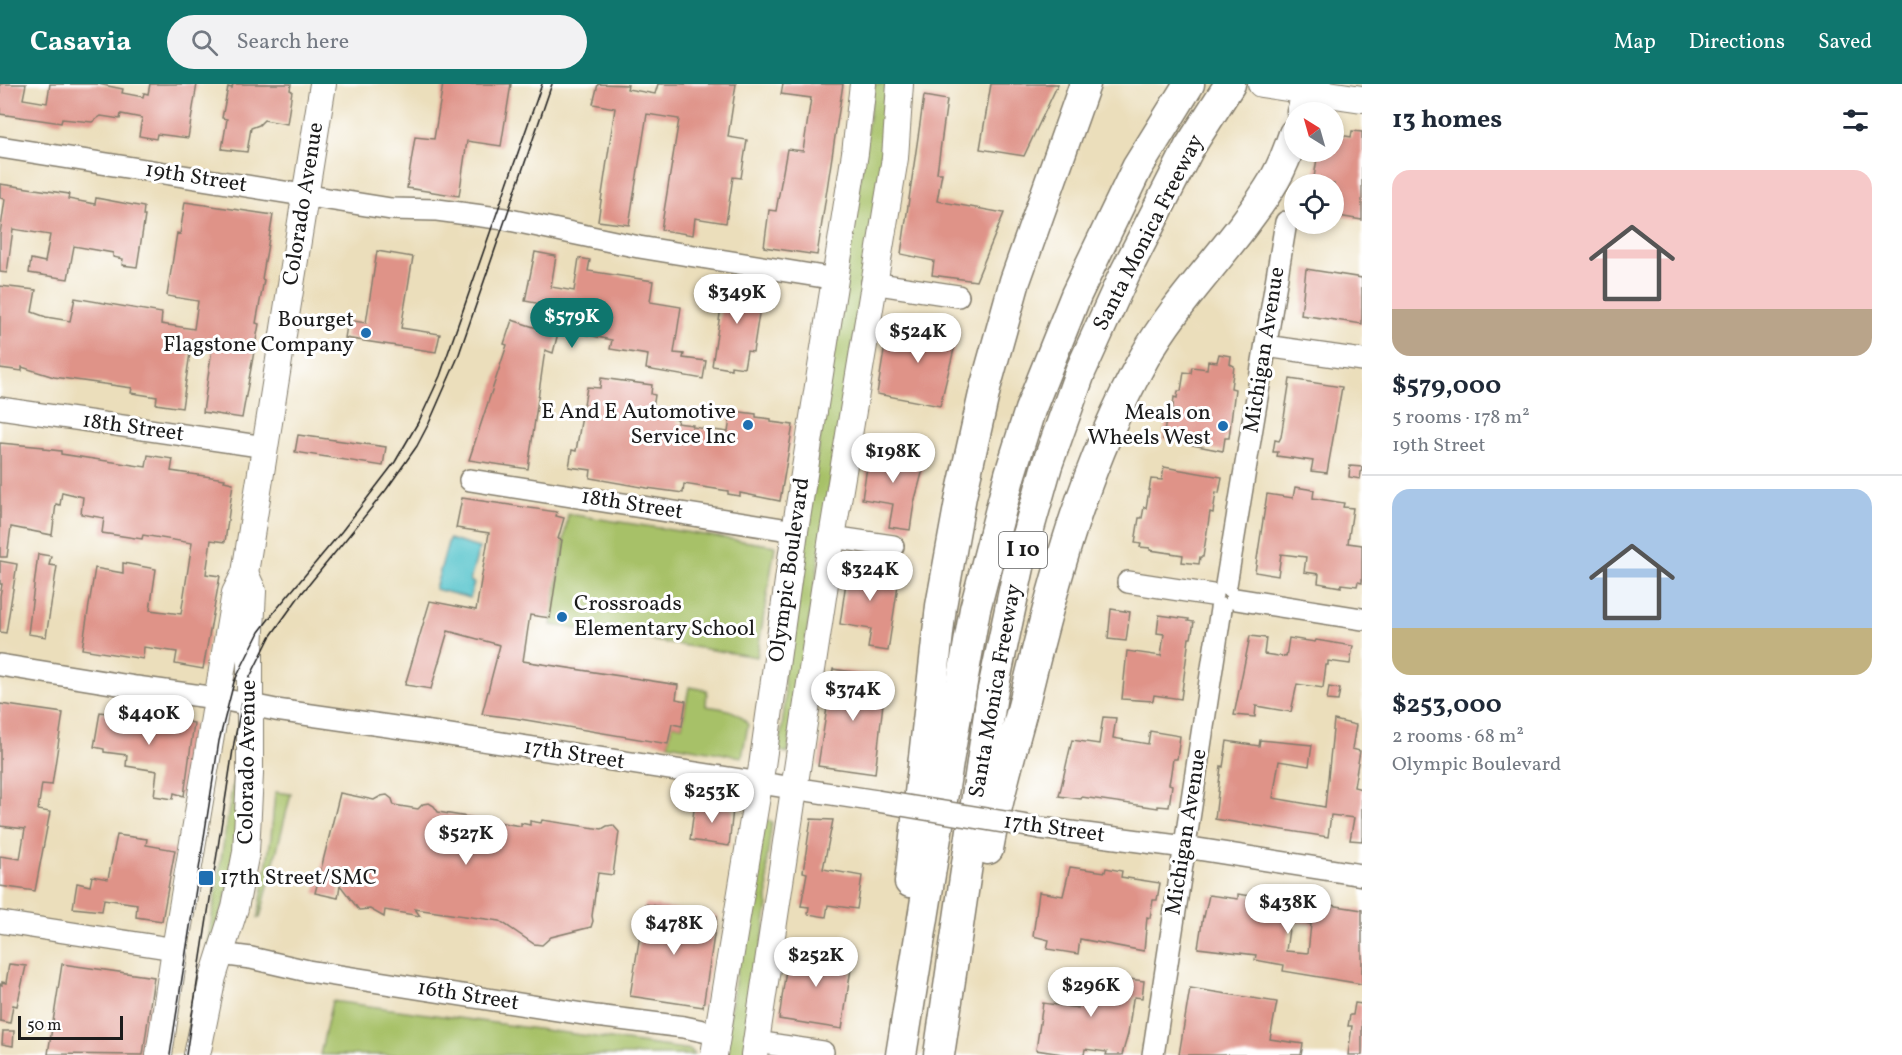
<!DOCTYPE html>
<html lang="en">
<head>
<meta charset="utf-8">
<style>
	:root { --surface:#fff; --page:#f2f2f3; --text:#1f2937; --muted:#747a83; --line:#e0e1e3; --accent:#0f766e }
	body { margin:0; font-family:Vollkorn,serif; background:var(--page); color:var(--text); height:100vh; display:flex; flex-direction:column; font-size:22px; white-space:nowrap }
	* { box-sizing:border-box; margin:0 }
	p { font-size:20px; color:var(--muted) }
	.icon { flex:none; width:33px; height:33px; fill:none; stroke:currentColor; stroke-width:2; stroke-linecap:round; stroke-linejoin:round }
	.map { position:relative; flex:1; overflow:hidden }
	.side { display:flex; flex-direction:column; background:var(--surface); width:540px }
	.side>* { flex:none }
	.needle { width:39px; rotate:323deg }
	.fabs { position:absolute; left:1284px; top:18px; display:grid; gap:12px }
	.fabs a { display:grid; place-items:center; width:60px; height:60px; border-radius:50%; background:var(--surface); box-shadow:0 3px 9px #0003; font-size:30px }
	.scale { position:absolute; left:18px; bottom:15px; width:105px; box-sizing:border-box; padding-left:6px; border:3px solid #1c1c1c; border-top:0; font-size:16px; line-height:21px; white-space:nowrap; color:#1c1c1c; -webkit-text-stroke:4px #fff; paint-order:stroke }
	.price { position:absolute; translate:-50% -51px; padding:0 14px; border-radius:21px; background:#fff; color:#222; font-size:20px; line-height:39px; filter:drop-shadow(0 2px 3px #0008) }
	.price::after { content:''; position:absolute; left:50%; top:36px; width:18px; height:14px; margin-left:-9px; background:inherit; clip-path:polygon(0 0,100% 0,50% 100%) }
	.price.current { background:var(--accent); color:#fff }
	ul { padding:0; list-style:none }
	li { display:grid; align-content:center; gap:12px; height:318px; padding:0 30px }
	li+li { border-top:2px solid var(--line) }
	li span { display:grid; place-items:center; height:186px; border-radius:18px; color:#555 }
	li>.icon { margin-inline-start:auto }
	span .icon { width:108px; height:108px; fill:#fffc; stroke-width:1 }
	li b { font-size:26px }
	h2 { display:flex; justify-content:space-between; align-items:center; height:72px; padding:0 30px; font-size:26px }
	header { display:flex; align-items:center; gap:36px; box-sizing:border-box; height:84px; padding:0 30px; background:var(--accent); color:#fff }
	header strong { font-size:28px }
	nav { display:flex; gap:33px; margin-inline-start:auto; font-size:21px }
	.search { width:420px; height:54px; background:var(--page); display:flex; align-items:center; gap:15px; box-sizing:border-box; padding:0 21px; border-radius:33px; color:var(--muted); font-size:22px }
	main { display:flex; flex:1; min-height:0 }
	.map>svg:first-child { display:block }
	.green { fill:#a7c167; stroke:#626e42; stroke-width:1.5 }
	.water { fill:#56c4cc; stroke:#397074; stroke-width:1.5 }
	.building { fill:#df9388; fill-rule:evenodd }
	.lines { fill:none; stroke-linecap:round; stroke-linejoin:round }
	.minor-casing { stroke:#847d6c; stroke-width:24 }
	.major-casing { stroke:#847d6c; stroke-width:28 }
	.highway-casing { stroke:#847d6c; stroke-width:33 }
	.minor { stroke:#fff; stroke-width:21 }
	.major { stroke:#fff; stroke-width:26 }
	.highway { stroke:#fff; stroke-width:30 }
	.tram { stroke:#1c1c1c; stroke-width:1.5 }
	.minor-bridge-casing { stroke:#847d6c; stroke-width:24; stroke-linecap:butt }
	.minor-bridge { stroke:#fff; stroke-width:21 }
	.poi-dot { fill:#1f6fb2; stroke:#fff; stroke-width:2 }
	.labels { text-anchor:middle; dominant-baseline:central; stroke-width:6; stroke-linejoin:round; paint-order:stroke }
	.shield { fill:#fff; stroke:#606060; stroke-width:1.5 }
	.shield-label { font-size:21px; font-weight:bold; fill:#1c1c1c }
	.street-label { font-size:22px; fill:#1c1c1c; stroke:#fff }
	.poi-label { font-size:22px; fill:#1c1c1c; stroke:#fff; text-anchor:end }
</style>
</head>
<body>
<header>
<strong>Casavia</strong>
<div class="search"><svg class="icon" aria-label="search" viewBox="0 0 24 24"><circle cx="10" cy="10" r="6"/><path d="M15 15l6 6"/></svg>Search here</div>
<nav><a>Map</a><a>Directions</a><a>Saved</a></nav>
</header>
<main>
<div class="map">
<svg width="1362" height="971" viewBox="0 0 1362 971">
	<rect width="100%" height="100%" fill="#fff"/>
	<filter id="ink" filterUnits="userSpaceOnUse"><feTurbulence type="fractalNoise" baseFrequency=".0167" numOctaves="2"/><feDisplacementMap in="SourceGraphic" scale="12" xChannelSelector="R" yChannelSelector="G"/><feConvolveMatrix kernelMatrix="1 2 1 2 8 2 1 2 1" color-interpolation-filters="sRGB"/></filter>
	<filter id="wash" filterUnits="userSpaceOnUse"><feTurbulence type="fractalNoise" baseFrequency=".008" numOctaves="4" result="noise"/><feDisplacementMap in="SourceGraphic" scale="24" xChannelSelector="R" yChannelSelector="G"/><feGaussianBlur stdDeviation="1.35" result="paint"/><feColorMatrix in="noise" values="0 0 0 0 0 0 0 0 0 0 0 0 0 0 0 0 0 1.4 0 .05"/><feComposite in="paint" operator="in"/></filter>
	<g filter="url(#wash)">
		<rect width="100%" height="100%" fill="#ebdebb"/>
		<g class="green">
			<polygon points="874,0 887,0 885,17 885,60 788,669 779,667 785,619 784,587"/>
			<polygon points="568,430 775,462 757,573 551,541"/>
			<path d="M689 603 707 606 706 622C724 625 738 625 748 641L742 673 668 660 672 640 682 642Z"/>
			<polygon points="238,678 238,772 203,890 236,679"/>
			<polygon points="275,708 291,710 260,834 258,834 271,753"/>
			<polygon points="762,735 772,738 767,775 768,821 744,971 723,971"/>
			<polygon points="332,917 691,966 694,971 320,971"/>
		</g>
		<polygon class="water" points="449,455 479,464 470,497 474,499 470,514 435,505"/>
		<g id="blocks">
			<g class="building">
				<polygon points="0,0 26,0 23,15 47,19 50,0 98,0 123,5 122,9 143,13 144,9 148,10 150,0 197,0 188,54 157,50 156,55 139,52 142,34 121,30 120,35 101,32 92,38 62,35 61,39 0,30"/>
				<polygon points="233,0 291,0 290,6 292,7 287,40 264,36 259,41 251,44 247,68 222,65 227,35 222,34 228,3 232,4"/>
				<polygon points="443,0 511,0 501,62 467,57 459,112 407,104 415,53 434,55"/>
				<polygon points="598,0 628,1 627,5 655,10 658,0 736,0 728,53 747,56 741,94 733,93 726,139 695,134 693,151 661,146 679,35 647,30 629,141 598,137 615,24 593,20"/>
				<polygon points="783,0 843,0 817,171 764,163 769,126 776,127 787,65 803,67 811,14 781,10"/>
				<polygon points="991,0 1058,0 1024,72 980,65"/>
				<polygon points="924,12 947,16 937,89 942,89 937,117 1004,129 976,197 932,191 934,177 901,170"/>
				<polygon points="1352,47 1362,48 1362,136 1338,132 1340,120 1334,119 1334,100 1313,100 1318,68 1334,68 1334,50 1351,53"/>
				<polygon points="0,100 69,110 68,115 95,120 96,114 144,123 143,132 145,132 137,183 122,181 123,175 113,173 113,169 74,162 68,195 29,189 31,175 45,178 50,151 13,145 7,189 0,188 0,150 5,115 0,114"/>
				<polygon points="185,118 273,131 262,195 264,196 256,239 259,240 242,334 203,328 213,258 192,255 182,324 156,320 157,313 131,309 132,304 54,293 22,283 22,287 0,284 0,202 36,206 32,228 46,233 70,237 75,214 162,229 161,240 194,245 198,217 167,212 177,149 180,150"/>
				<polygon points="377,167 413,173 401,244 440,250 436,268 345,254 348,236 366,239"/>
				<polygon points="535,168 556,172 551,203 574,207 579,174 590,176 588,187 653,197 650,218 681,223 674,269 684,270 683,274 706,277 703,295 646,285 648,271 610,265 612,256 559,245 553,269 545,266 528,385 469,376 507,261 504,260 512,236 540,245 547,221 525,217"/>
				<polygon points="1306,185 1362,194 1362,240 1301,231"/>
				<polygon points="725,198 763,204 753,268 747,267 744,284 731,282 731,285 712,282"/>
				<polygon points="920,239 959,245 940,322 877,310 887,249 917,254"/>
				<polygon points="1219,270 1231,272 1230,280 1234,282 1231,304 1235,305 1229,354 1225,354 1223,367 1192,361 1192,359 1163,355 1167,330 1172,331 1174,313 1177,314 1178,307 1181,307 1184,288 1191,289 1192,283 1207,285 1208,277 1217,278"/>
				<polygon points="601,294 652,301 651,310 655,311 652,331 678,335 677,339 693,341 692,343 728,348 731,329 732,330 733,327 756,330 756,333 771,335 771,338 793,341 780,417 740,409 740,412 728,410 728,407 684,400 683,409 647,404 590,394 591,386 569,383 572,366 576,367 587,303 600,304"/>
				<polygon points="1290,295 1342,303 1327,389 1311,387 1313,377 1277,372 1278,368 1273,368 1275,356 1279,357 1281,353"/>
				<polygon points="298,351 386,363 383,382 295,368"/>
				<polygon points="0,359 44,363 44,365 61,367 61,370 146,383 148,371 173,375 171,387 225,395 224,397 233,399 225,458 211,456 206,490 220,492 203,585 175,580 177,568 144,563 143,575 82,565 95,484 123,489 123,479 156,485 150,526 181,530 192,459 143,451 142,455 102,449 104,434 81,430 83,413 62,408 60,421 56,420 52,451 11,443 7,473 0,473"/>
				<polygon points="870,364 900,368 900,374 925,378 914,419 910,446 889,443 893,420 862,415"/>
				<polygon points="1350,382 1362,383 1360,395 1349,393"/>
				<polygon points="1164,383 1222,393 1219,409 1216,408 1213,429 1210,428 1203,473 1200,473 1199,480 1182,478 1183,471 1150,466 1150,464 1140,463 1141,460 1135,459 1139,434 1142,434 1144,423 1146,424 1151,395 1162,396"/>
				<polygon points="1295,403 1314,406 1313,414 1344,419 1343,423 1353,424 1348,459 1362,461 1362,499 1358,498 1357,502 1341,500 1341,503 1318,499 1319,490 1304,488 1306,473 1281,470 1278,492 1255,488 1267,410 1293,414"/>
				<polygon points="462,414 557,428 556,432 564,434 558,455 562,456 550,534 530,531 523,577 678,601 676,615 686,617 682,642 672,640 668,660 514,634 482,630 500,561 448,547 431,605 405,601 430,517 476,526 489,449 456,444"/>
				<polygon points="38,470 51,472 49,481 57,482 46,553 28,550"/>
				<polygon points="0,477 17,480 6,549 0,548 0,512 2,500 0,500"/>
				<polygon points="849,477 881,481 880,491 899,494 888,567 868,564 871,545 840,540"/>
				<polygon points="1111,525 1130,528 1126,557 1108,555"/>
				<polygon points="1159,531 1189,535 1188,537 1194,538 1191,554 1189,554 1181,615 1154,611 1153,617 1122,615 1127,567 1161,572 1164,550 1157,549"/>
				<polygon points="1250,552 1266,554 1264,570 1286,573 1289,554 1315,558 1316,556 1353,562 1350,580 1328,577 1328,581 1326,581 1323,604 1297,600 1291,628 1256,622 1255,633 1234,631"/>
				<polygon points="833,585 886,593 875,690 818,682"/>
				<polygon points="1329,603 1340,605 1338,617 1327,616"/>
				<polygon points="0,620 63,629 52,701 42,700 38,726 50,728 35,807 0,802 0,772 20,775 25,745 0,742"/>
				<polygon points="107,623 194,639 184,712 174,709 173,715 154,712 157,687 126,682 127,671 104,668 104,665 94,663 100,628 106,629"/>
				<polygon points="1103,633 1116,634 1113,654 1148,660 1150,647 1180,652 1177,675 1173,675 1170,695 1169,700 1172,701 1169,723 1158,722 1158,724 1082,713 1081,715 1059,712 1072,656 1099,660"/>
				<polygon points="1334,636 1356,641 1352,665 1360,667 1354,703 1362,705 1362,757 1350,756 1354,734 1331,731 1328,753 1215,735 1221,682 1223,683 1227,657 1259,662 1260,656 1312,661 1309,682 1279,677 1273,714 1325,723"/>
				<polygon points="340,709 374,716 381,712 387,711 392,715 394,721 418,725 423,720 429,719 434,722 438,728 521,742 521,739 530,741 530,737 541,739 542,736 602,745 607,742 613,741 619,748 613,791 598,789 592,832 593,837 591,843 551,853 542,861 534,860 500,837 415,825 420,832 385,826 384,833 370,825 359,826 340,801 338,814 315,809"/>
				<polygon points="695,718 733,725 729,762 690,756"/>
				<polygon points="811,735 833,736 823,785 862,792 857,825 828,821 826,833 808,830 809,823 801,822 807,789 803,788"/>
				<polygon points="117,751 147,755 146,761 175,766 162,837 136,833 137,820 104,815 102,827 73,824 77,799 90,802 92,792 108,795"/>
				<polygon points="1070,783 1105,788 1106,784 1122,787 1121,793 1160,799 1157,816 1153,816 1150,834 1147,833 1144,867 1080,855 1078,870 1047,865 1049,856 1033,852 1039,808 1063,812"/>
				<path d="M1266 809 1283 812 1282 821 1304 825 1305 817 1362 826V900L1283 887 1284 881 1255 876 1256 871 1198 864 1203 832 1204 833 1209 811 1238 815V810L1265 814ZM1290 837 1311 840 1308 869 1286 867Z"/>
				<polygon points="645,820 717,832 703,923 630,912"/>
				<polygon points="789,864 821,869 821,866 853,871 842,945 779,935"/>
				<polygon points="9,880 26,882 17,922 13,921 10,939 0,937 0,900 2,901 2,898 6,899"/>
				<polygon points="62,880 154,893 143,971 48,970"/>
				<polygon points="1080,889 1144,897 1142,914 1135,913 1133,915 1128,950 1122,971 1106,971 1107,968 1085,965 1084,971 1069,971 1036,966 1043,919 1078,924 1078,917 1081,918"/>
				<polygon points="1190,904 1277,918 1270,955 1303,960 1301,971 1179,971"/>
				<polygon points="1355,919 1362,920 1362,971 1348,971 1352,942 1348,942 1350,931 1353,931"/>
				<polygon points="3,947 14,947 13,962 2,960"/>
			</g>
		</g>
	</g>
	<g filter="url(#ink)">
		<use href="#blocks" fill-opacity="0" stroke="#847d6c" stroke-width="1.5"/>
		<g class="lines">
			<defs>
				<g id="minor">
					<polyline points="0,63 391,125 437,126 505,135 639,163 836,195"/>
					<polyline points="872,199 958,212"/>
					<polyline points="1266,262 1362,276"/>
					<polyline points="0,324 266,363"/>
					<polyline points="470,396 795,447"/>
					<polyline points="832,453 893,462"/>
					<polyline points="1128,498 1212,511"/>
					<polyline points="1226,501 1286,138"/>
					<polyline points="1236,515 1362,535"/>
					<polyline points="0,581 136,603 216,614 276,626 430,648 877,717"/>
					<polyline points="1040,744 1185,763 1362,791"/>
					<polyline points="0,838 175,865"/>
					<polyline points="220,870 251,874 308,887 596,932 684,943 717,950"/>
					<polyline points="756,958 823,968"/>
					<polyline points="1153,971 1221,525"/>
				</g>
				<g id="major">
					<polyline points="1261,0 1362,15"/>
					<polyline points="159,971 175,865 235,509 245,489 323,0"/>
					<polyline points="197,971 213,893 235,824 246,768 250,690 250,565 253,507 245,489"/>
					<polyline points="714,971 762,682 795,447 855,69 863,0"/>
					<polyline points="754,971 832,453 895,74 900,0"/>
				</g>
				<g id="highway">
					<polyline points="1302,28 1308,7"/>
					<path d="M988 765C997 714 1012 665 1025 615 1054 496 1084 382 1144 274 1180 210 1237 159 1275 95 1283 81 1289 65 1294 50"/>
					<polyline points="910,798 941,522 961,412 986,301 1015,197 1085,0"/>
					<polyline points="901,971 949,672 975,525 1010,390 1030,326 1076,211 1137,84 1189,0"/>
					<polyline points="939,971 992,610 1022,469 1047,381 1081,286 1124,191 1189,64 1230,0"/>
				</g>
			</defs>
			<use href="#minor" class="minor-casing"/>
			<use href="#major" class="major-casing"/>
			<use href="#highway" class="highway-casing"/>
			<use href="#minor" class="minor"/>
			<use href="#major" class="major"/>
			<use href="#highway" class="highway"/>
			<g class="tram">
				<polyline points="170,971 219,657 234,598 259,548 275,527 342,447 395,378 420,335 440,292 542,0"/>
				<polyline points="186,971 234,659 242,619 250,593 270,553 298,514 386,406 417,362 429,339 458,273 552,0"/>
			</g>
			<defs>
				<polyline id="minor-bridge" points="877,717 1040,744"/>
			</defs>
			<use href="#minor-bridge" class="minor-bridge-casing"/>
			<use href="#minor-bridge" class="minor-bridge"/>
		</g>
	</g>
	<g class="poi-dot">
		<circle cx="366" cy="249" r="6"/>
		<circle cx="748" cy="341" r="6"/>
		<circle cx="1223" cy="342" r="6"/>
		<circle cx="562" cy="533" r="6"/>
		<rect x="198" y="786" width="16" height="16" rx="3"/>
	</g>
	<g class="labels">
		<rect class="shield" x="999" y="448" width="48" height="36" rx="4.5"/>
		<g class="shield-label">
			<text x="1023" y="466">I 10</text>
		</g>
		<g class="street-label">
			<text transform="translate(196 94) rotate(9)">19th Street</text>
			<text transform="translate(304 120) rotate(-81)">Colorado Avenue</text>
			<text transform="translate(1149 149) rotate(-63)">Santa Monica Freeway</text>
			<text transform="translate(1265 266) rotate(-81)">Michigan Avenue</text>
			<text transform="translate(133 344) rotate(8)">18th Street</text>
			<text transform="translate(632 421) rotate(9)">18th Street</text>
			<text transform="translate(790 486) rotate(-82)">Olympic Boulevard</text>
			<text transform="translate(996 607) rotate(-80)">Santa Monica Freeway</text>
			<text transform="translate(574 671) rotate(9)">17th Street</text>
			<text transform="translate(248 678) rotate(-89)">Colorado Avenue</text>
			<text transform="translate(1054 745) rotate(8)">17th Street</text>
			<text transform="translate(1187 748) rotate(-81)">Michigan Avenue</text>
			<text transform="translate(468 912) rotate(9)">16th Street</text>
		</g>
		<g class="poi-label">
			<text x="354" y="236">Bourget<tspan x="354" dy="25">Flagstone Company</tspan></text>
			<text x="736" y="328">E And E Automotive<tspan x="736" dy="25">Service Inc</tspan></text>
			<text x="1211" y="329">Meals on<tspan x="1211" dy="25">Wheels West</tspan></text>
			<text x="574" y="520" text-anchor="start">Crossroads<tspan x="574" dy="25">Elementary School</tspan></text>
			<text x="220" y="794" text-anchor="start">17th Street/SMC</text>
		</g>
	</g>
</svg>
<div class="fabs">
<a><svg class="needle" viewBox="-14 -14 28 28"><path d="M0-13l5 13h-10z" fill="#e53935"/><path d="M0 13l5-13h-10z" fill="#747a83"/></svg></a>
<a><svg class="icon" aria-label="locate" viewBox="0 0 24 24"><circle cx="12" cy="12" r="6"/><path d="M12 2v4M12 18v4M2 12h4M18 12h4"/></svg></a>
</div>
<div class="scale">50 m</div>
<b class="price" style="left:737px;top:241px">$349K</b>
<b class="price current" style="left:572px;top:265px">$579K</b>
<b class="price" style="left:918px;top:280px">$524K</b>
<b class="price" style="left:893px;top:400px">$198K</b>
<b class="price" style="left:870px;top:518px">$324K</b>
<b class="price" style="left:853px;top:638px">$374K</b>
<b class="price" style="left:149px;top:662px">$440K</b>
<b class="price" style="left:712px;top:740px">$253K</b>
<b class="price" style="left:466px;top:782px">$527K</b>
<b class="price" style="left:1288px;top:851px">$438K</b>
<b class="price" style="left:674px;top:872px">$478K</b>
<b class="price" style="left:816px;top:904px">$252K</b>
<b class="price" style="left:1091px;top:934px">$296K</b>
</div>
<section class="side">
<h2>13 homes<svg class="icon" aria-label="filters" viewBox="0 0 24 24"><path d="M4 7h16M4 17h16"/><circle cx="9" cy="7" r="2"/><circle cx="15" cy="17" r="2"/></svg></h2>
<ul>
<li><span style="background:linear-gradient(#f6c9c9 75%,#b9a48a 0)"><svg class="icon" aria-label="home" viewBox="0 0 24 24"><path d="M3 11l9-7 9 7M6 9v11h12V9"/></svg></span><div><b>$579,000</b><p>5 rooms · 178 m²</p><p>19th Street</p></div></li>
<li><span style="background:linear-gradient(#a9c7e8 75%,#c2b280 0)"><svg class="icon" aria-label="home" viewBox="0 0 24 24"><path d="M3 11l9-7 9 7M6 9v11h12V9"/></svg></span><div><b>$253,000</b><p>2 rooms · 68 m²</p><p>Olympic Boulevard</p></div></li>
</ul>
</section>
</main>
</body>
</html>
